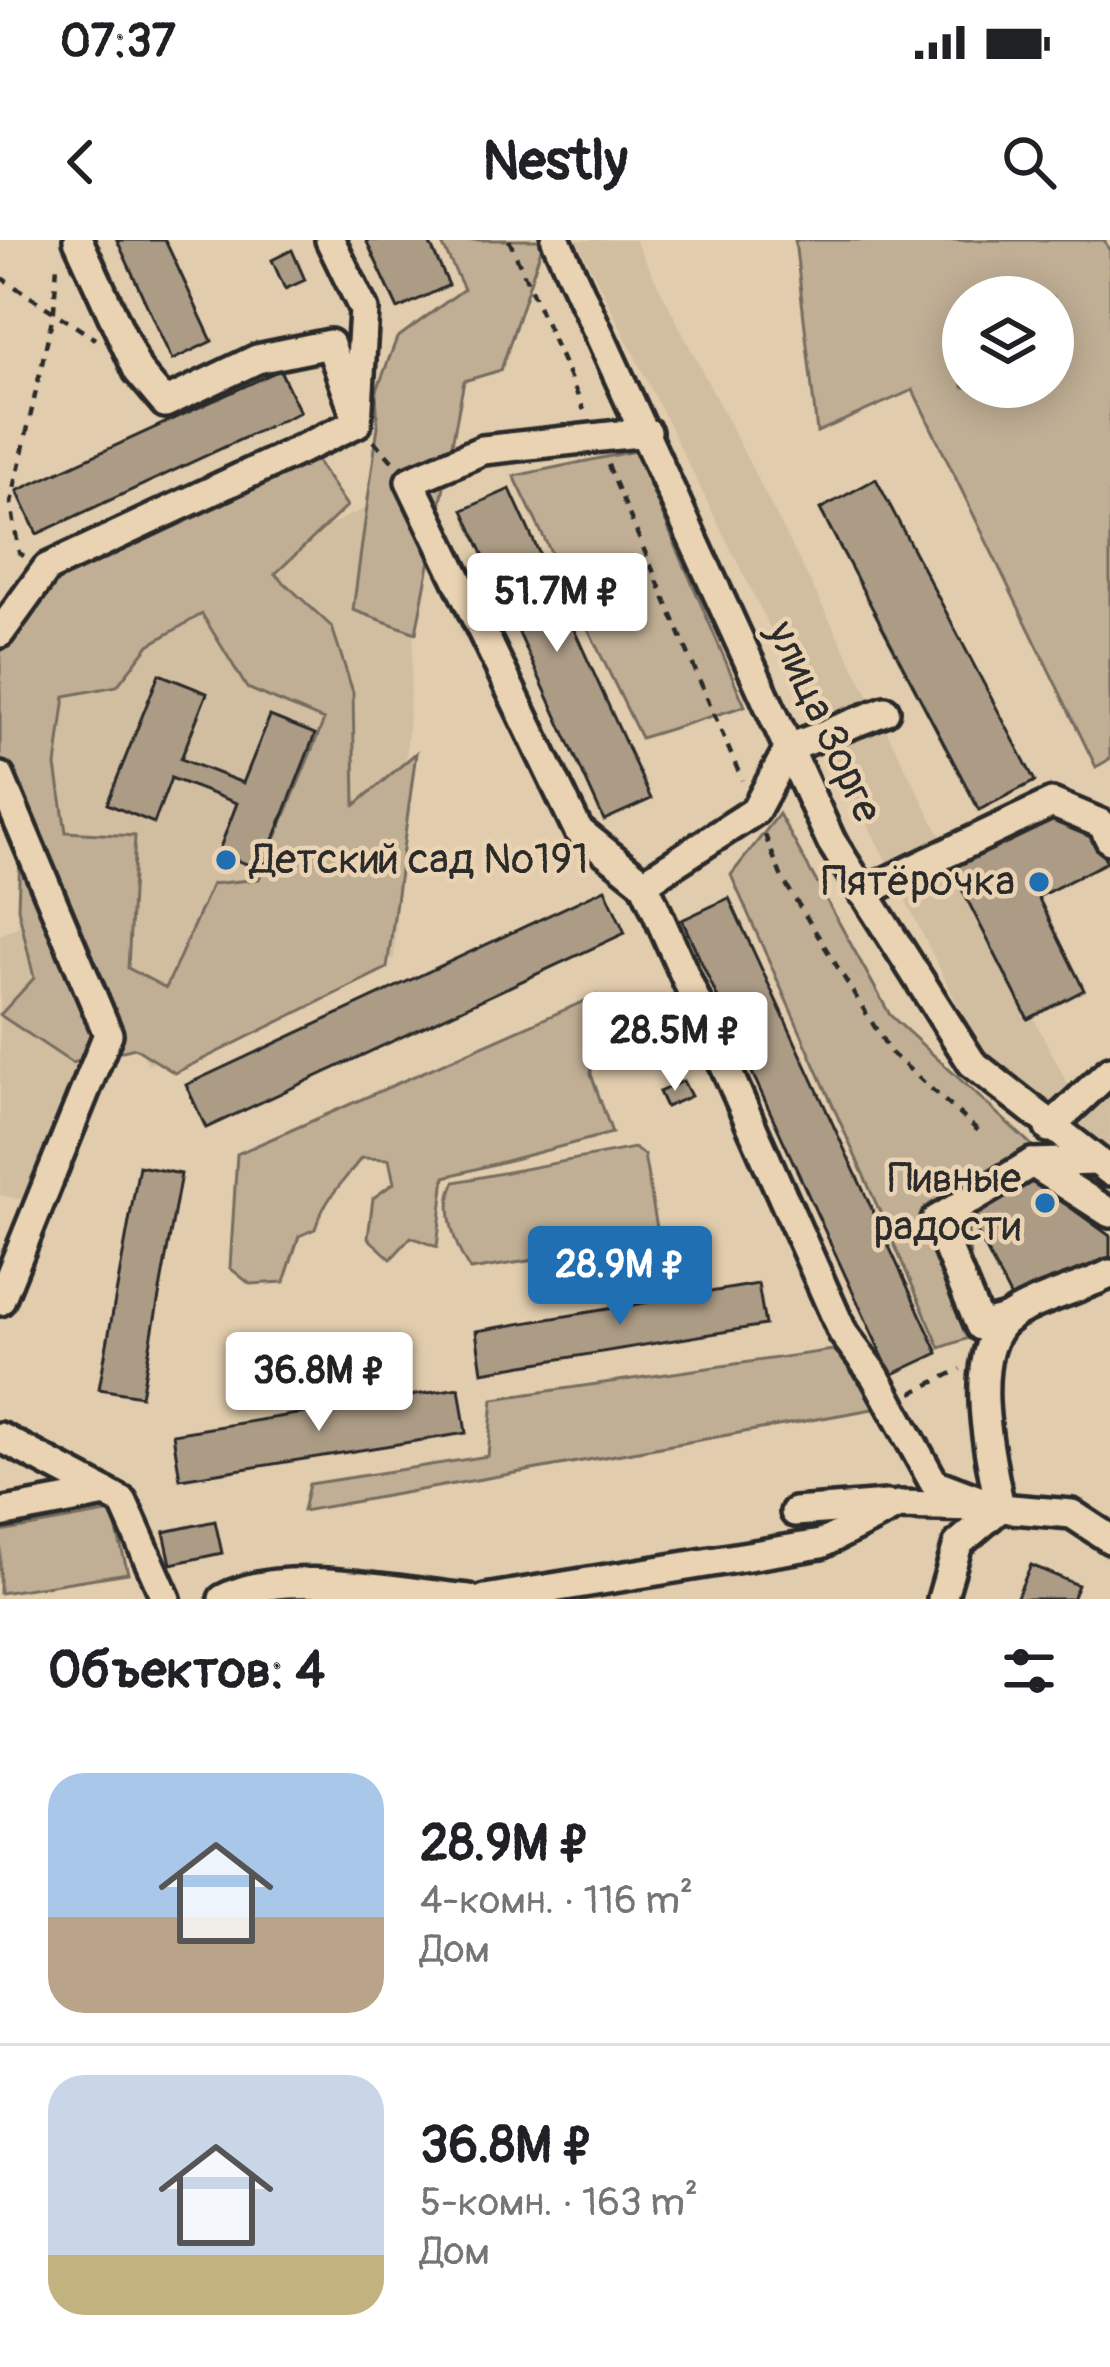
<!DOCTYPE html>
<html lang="ru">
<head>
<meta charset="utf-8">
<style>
	:root { --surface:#fff; --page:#f2f2f2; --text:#202124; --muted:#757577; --line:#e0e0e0; --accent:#1f6fb2 }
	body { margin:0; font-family:Pangolin,sans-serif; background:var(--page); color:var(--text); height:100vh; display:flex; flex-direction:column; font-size:45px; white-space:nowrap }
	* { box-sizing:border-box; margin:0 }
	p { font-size:39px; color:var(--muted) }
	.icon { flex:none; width:66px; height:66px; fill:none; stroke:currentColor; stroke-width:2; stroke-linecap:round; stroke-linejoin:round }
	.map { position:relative; height:1359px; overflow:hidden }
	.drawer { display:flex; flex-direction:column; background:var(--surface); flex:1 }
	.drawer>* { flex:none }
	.tools { position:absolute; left:942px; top:36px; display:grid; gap:24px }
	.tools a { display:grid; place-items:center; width:132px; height:132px; border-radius:50%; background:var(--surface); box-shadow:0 6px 30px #0003; font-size:60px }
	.price { position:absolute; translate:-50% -102px; padding:0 27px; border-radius:12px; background:#fff; color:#222; font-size:39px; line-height:78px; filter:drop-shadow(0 3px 6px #0008) }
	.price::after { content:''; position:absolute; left:50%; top:72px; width:36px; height:27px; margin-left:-18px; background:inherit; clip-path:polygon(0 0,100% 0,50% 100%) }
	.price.active { background:var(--accent); color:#fff }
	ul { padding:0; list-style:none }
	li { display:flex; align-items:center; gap:36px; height:300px; padding:0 48px }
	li+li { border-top:3px solid var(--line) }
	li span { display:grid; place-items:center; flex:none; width:336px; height:240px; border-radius:36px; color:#555 }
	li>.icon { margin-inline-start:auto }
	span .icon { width:144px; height:144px; fill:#fffc; stroke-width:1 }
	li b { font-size:51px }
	h2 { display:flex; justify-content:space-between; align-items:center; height:144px; padding:0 48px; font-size:51px }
	.status { display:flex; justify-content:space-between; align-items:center; height:84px; padding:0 60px; background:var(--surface); direction:ltr }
	.status svg { height:33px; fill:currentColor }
	header { display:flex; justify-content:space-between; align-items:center; height:156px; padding:0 48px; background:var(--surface); font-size:54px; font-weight:700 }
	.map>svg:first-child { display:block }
	.built { fill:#d1bea1 }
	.green { fill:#c0af95; stroke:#766d60; stroke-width:3; fill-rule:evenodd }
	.building { fill:#ac9c86; stroke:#2b2b2b; stroke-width:3 }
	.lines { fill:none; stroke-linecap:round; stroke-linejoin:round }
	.minor-casing { stroke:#2b2b2b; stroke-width:36 }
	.path { stroke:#2b2b2b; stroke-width:4.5; stroke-dasharray:9 9; stroke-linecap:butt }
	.minor { stroke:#e9d3b2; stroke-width:27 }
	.poi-dot { fill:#1f6fb2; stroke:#e9d3b2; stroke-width:4.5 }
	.labels { text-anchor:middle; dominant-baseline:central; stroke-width:9; stroke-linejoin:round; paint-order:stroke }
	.street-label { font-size:42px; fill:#2b2b2b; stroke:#e9d3b2 }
	.poi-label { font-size:42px; fill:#2b2b2b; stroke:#e9d3b2; text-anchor:end }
</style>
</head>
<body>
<div class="status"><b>07:37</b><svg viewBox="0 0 49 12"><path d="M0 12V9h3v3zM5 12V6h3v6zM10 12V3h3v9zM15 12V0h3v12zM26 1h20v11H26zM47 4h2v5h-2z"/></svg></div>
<header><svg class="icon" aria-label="back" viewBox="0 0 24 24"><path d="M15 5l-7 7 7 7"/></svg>Nestly<svg class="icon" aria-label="search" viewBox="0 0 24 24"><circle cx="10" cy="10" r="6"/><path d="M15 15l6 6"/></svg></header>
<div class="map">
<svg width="1110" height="1359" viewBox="0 0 1110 1359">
	<rect width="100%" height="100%" fill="#e1ccad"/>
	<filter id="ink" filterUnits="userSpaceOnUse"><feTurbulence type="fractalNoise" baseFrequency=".00833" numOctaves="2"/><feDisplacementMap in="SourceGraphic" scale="24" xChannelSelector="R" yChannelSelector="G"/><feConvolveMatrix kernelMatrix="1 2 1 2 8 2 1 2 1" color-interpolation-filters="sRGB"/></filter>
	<g filter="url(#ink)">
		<g class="built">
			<polygon points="577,0 635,0 1067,843 1110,853 1110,909 984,818"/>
			<polygon points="389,257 416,357 394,718 148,825 7,522 21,432"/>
			<polygon points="34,679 93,806 37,963 0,955 0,695"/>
		</g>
		<g class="green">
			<polygon points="440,0 538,0 542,6 501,130 464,141 416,393 353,370 378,186 376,153 397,98 464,49"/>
			<path d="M795 0H1104L1110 11V519L1096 527 913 150 817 192ZM963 57H1053V147H963Z"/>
			<path d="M305 204 347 266 275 334 332 387 353 452 355 565 416 513 387 728 175 833 135 808 72 823 0 775 34 738 18 668 20 614 0 547V412L61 306ZM202 374 247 448 324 480 259 639 212 644 166 748 128 728 135 596 66 592 56 526 65 456 117 446 149 405Z"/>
			<polygon points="635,211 745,466 641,498 514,236"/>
			<polygon points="779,574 890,775 1049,921 967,973 975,1096 940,1108 731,635"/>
			<path d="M596 756 591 834 612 893 445 937 437 1007 411 997 391 1019 368 998 373 958 394 943 389 919 361 918C343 943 324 959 315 989L299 996 284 1042 250 1044 230 1028 237 914Z"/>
			<path d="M634 908 644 915 657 988 650 1002 470 1030C455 1007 441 967 455 942Z"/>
			<polygon points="833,1110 895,1165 303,1271 309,1244 488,1216 493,1159"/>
			<polygon points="112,1272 128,1333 0,1353 0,1292"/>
		</g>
		<g class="building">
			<polygon points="117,0 165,0 212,101 172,120"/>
			<polygon points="366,0 428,0 449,45 398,69"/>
			<polygon points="292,10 305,40 285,49 272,20"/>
			<polygon points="280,130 300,172 37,294 17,251"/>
			<polygon points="876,239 1035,541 979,570 820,269"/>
			<polygon points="510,249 651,559 604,580 463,270"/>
			<polygon points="159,434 207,453 181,519 243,543 270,476 315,494 262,630 218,613 237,563 171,538 154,583 107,564"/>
			<polygon points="1036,572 1089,587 1107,622 1038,657 1084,750 1028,779 946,618"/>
			<polygon points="605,649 625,693 206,888 186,845"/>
			<polygon points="729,658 938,1113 891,1135 682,680"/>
			<polygon points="683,841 691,856 666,867 659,852"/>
			<polygon points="139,926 181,934 141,1156 99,1149"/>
			<polygon points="1027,936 1110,996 1110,1021 1011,1058 968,975"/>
			<polygon points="758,1044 765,1085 482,1132 476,1091"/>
			<polygon points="459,1148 466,1193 180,1239 173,1194"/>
			<polygon points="215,1281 222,1313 171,1324 164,1292"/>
			<polygon points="1031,1325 1078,1345 1072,1359 1016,1359"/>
		</g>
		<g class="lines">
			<defs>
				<g id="minor">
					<polyline points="78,0 138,131 165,163 257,119 330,104 354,171"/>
					<polyline points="556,0 831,601 972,823 1110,931"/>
					<polyline points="0,393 47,328 357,183 364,70 330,0"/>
					<polyline points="885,471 789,508 755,571 644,643 843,1093 875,1136 934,1243 1000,1268"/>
					<polyline points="0,537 108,794 0,1061"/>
					<polyline points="644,643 578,590 410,241 483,210 647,192"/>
					<polyline points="863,653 1052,563 1102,584 1110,600"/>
					<polyline points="1049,888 1110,831"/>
					<polyline points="1032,923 1110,973"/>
					<polyline points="1009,1078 980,1086 936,980 1032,923 1095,921"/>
					<polyline points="0,1197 123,1262 166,1359"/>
					<path d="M1000 1268C991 1220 965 1116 1007 1079 1027 1062 1084 1047 1110 1034"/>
					<polyline points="795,1272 887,1265"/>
					<polyline points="0,1273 106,1253"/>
					<path d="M223 1359C286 1325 398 1353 469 1359"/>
					<polyline points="485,1359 821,1304 898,1265 978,1267"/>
					<polyline points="942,1359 958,1304 1000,1268 1072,1274 1110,1299"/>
				</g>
			</defs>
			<use href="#minor" class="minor-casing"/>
			<g class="path">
				<polyline points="509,0 584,170"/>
				<polyline points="0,37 95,99"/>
				<polyline points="374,201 394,223"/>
				<polyline points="608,225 742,540"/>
				<polyline points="24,316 19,313 11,263 54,70 57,24"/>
				<polyline points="765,595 782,638 891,813 981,893"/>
				<polyline points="912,1153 961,1129"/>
			</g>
			<use href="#minor" class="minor"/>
		</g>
	</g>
	<g class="poi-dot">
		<circle cx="226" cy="620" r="12"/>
		<circle cx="1039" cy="642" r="12"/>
		<circle cx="1045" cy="963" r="12"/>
	</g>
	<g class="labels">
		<g class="street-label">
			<text transform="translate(824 482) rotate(65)">улица Зорге</text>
		</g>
		<g class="poi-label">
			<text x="250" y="620" text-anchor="start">Детский сад №191</text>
			<text x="1015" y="642">Пятёрочка</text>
			<text x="1021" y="939">Пивные<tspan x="1021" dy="48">радости</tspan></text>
		</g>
	</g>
</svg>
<div class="tools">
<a><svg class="icon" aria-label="layers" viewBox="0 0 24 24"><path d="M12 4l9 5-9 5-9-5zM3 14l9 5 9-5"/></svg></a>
</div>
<b class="price" style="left:557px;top:415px">51.7M ₽</b>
<b class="price" style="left:675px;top:854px">28.5M ₽</b>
<b class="price active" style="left:620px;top:1088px">28.9M ₽</b>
<b class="price" style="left:319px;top:1194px">36.8M ₽</b>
</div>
<section class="drawer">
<h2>Объектов: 4<svg class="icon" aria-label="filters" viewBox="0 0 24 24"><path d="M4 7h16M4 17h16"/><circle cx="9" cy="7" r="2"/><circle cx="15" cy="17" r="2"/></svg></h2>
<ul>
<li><span style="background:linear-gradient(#a9c7e8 60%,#b9a48a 0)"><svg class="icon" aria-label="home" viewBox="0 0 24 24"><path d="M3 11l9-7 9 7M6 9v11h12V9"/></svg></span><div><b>28.9M ₽</b><p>4-комн. · 116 m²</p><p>Дом</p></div></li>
<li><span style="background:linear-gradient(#c9d6e8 75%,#c2b280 0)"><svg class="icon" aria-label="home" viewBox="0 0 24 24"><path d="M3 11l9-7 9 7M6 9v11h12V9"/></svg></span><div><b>36.8M ₽</b><p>5-комн. · 163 m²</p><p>Дом</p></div></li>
</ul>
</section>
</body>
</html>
